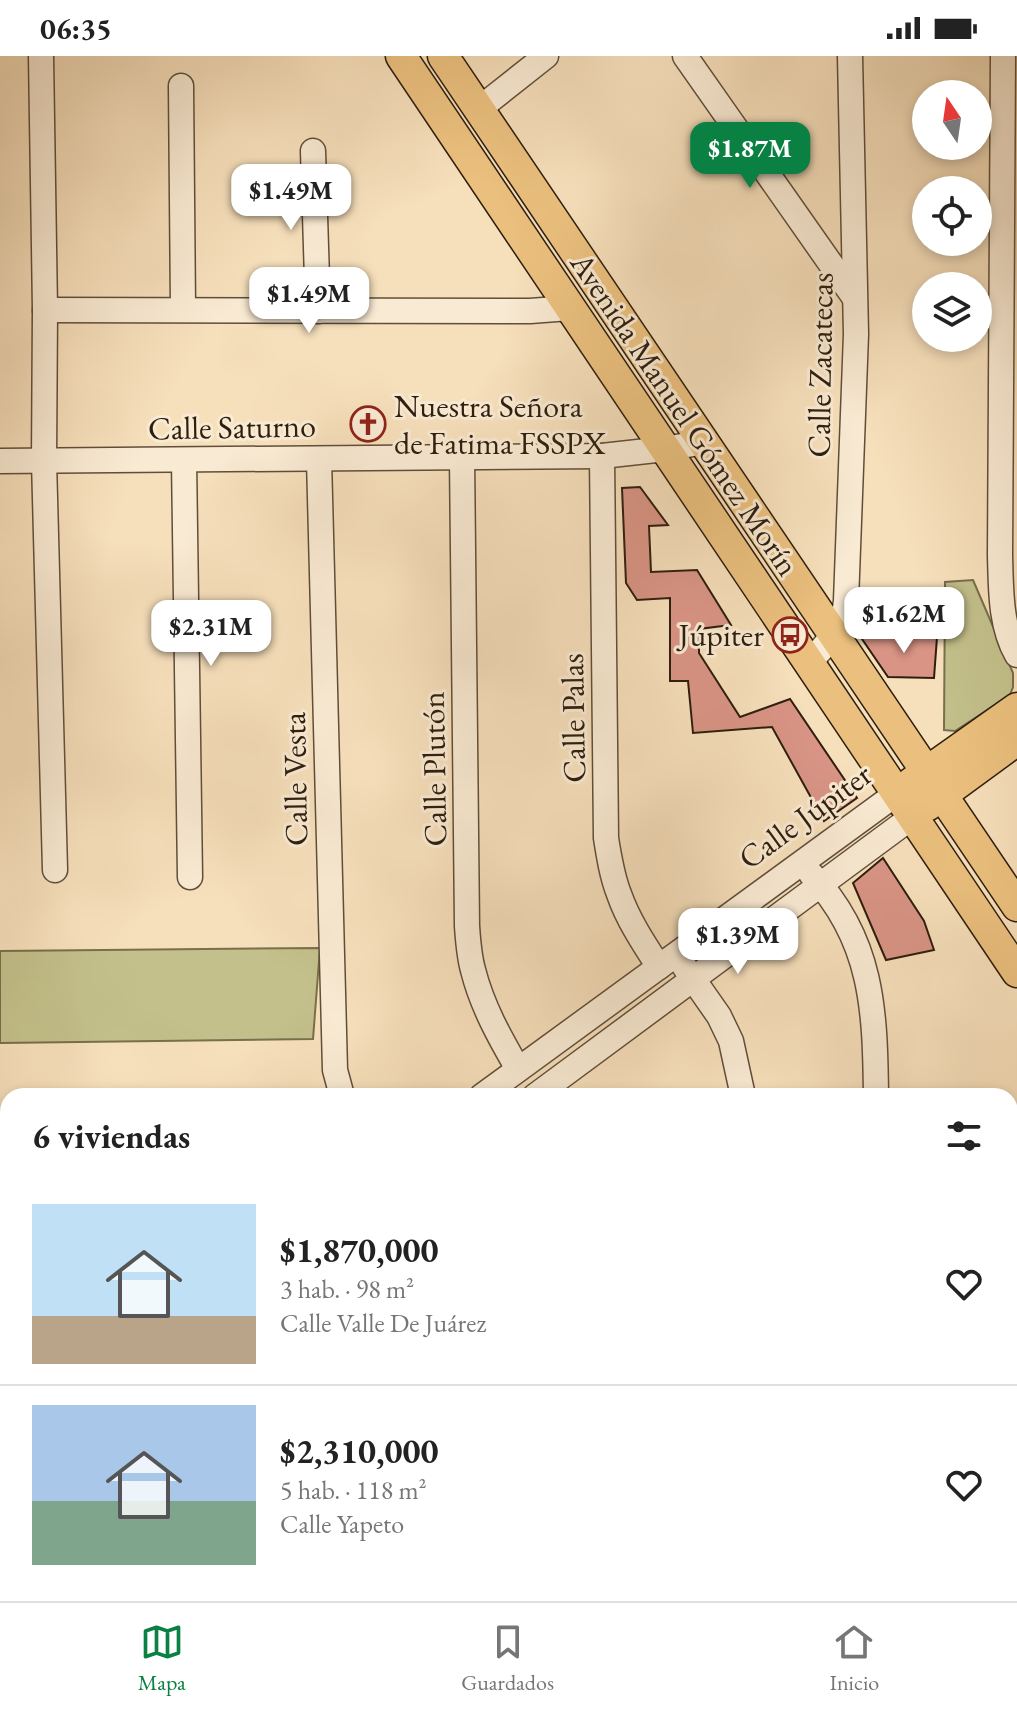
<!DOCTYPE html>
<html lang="es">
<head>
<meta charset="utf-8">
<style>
	:root { --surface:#fff; --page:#f6f6f6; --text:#222; --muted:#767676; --line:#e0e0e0; --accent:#0b8043 }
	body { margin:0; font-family:"EB Garamond",serif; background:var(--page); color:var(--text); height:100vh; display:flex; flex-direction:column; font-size:30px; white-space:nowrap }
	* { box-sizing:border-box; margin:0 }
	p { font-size:26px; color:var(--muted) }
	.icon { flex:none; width:44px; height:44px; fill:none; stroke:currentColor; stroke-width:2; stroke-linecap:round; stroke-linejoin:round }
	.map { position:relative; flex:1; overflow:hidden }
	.details { position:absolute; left:0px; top:1032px; width:1018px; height:514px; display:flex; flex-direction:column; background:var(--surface); border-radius:24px 24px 0 0; box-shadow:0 4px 12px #0003 }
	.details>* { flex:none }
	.needle { width:52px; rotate:347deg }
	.buttons { position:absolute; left:912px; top:24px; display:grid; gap:16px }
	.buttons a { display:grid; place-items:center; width:80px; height:80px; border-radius:50%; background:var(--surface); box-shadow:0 4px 12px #0003; font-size:40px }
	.price { position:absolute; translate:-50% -68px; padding:0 18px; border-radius:16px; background:#fff; color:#222; font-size:26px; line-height:52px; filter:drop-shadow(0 2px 4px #0008) }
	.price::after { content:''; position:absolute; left:50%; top:48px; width:24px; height:18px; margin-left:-12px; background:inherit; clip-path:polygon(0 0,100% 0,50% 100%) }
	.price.selected { background:var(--accent); color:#fff }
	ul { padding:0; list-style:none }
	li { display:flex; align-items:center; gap:24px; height:200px; padding:0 32px }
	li+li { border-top:2px solid var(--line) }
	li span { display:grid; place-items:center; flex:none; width:224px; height:160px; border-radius:0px; color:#555 }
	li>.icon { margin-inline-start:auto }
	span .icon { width:96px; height:96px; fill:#fffc; stroke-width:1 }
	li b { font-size:34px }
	h2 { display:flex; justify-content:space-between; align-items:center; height:96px; padding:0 32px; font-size:34px }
	.status { display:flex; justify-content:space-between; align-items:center; height:56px; padding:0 40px; background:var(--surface); direction:ltr }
	.status svg { height:22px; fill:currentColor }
	.menu { display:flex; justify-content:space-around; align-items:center; height:112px; border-top:2px solid var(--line); background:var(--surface); font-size:22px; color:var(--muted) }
	.menu a { display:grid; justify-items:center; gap:4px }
	.menu .selected { color:var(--accent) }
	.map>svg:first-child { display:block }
	.green { fill:#c3c08b; stroke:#786f4c; stroke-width:2 }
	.building { fill:#d99485; stroke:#2e1e0e; stroke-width:2 }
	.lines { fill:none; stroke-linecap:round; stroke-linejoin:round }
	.minor-casing { stroke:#604e39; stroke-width:27 }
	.major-casing { stroke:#2e1e0e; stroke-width:33 }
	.minor { stroke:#f9ead3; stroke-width:24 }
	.major { stroke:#ebc07e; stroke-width:30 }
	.labels { text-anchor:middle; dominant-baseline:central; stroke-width:6; stroke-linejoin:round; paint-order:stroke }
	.street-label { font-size:32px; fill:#2e1e0e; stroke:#f9ead3 }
	.poi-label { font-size:32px; fill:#2e1e0e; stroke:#f9ead3; text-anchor:start }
</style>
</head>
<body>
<div class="status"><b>06:35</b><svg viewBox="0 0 49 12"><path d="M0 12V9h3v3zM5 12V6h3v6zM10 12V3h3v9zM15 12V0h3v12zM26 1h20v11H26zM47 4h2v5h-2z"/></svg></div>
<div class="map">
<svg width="1017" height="1545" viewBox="0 0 1017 1545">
	<rect width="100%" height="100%" fill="#f6dfbb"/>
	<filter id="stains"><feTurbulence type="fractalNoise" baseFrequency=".0025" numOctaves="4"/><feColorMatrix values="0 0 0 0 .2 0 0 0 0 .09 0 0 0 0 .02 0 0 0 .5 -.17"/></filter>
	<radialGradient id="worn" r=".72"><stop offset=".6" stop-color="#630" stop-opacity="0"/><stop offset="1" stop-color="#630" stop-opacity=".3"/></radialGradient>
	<g class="green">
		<polygon points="973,524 1013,617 1013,631 1010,639 955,675 944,674 945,526"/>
		<polygon points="320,892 313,983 0,987 0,895"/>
	</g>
	<g class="building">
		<polygon points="640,431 668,469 649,470 651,516 697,514 731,569 699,573 699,597 740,661 790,643 857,742 824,765 772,671 693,677 688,625 670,625 670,542 637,544 626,527 622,432"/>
		<polygon points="860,580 937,581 934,622 888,621"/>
		<polygon points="883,802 924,865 934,894 886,904 853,827"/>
	</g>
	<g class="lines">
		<defs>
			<g id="minor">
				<polyline points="41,0 45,254 44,405 55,814"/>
				<polyline points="685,0 854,241"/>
				<path d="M1003 0 1000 499C1001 532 1000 570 1017 599"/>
				<polyline points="181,30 183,253"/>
				<polyline points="479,53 546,0"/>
				<polyline points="313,95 318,255"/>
				<polyline points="45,254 530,255 570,252"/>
				<path d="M602 400 606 782C609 801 612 820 619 838 628 864 644 888 659 911"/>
				<path d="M462 401 467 870C468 884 469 900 473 914 482 950 500 982 518 1013"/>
				<polyline points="319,403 335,1014 342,1040"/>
				<polyline points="184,404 190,821"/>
				<polyline points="0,405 602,400 665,393 704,386"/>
				<path d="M809 607C826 588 844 572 846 545L856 278 850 0"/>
				<path d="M811 818C873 884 875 954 876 1040"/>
				<polyline points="684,910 719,960 731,985 743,1040"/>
				<polyline points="482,1040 896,738"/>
				<polyline points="535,1040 912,761"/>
				<polyline points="0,1394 8,1388"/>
				<polyline points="0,1424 8,1418"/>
				<polyline points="333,1538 333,1545"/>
				<polyline points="474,1538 474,1545"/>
				<polyline points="615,1538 616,1545"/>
				<polyline points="758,1538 758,1545"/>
				<polyline points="882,1538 882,1545"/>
			</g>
			<g id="major">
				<polyline points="401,0 1017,916"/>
				<polyline points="443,0 1017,850"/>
				<polyline points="911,727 1017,652"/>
				<polyline points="927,750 1017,684"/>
			</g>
		</defs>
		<use href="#minor" class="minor-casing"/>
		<use href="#major" class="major-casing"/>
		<use href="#minor" class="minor"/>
		<use href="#major" class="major"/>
	</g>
	<defs>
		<symbol id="church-ring" viewBox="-11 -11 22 22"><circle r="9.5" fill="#f9ead3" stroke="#8f2418" stroke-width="1.5"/><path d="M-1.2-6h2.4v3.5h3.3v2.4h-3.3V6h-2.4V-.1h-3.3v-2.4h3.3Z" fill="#8f2418"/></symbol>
		<symbol id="bus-ring" viewBox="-11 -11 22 22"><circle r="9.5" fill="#f9ead3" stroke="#8f2418" stroke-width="1.5"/><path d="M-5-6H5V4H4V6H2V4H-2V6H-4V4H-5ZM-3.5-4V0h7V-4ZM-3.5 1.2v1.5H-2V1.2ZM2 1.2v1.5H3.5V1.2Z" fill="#8f2418"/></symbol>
	</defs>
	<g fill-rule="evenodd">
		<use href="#church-ring" x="348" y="348" width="40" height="40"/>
		<use href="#bus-ring" x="770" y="559" width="40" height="40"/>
	</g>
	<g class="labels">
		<g class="street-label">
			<text transform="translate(820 309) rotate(-89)">Calle Zacatecas</text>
			<text transform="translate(685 358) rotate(56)">Avenida Manuel Gómez Morín</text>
			<text transform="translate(232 371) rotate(-1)">Calle Saturno</text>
			<text transform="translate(573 662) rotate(-91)">Calle Palas</text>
			<text transform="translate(434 713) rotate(-91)">Calle Plutón</text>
			<text transform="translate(295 723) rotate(-91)">Calle Vesta</text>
			<text transform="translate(805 760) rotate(-36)">Calle Júpiter</text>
		</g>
		<g class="poi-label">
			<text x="394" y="350">Nuestra Señora<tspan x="394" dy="37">de Fatima FSSPX</tspan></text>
			<text x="764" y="579" text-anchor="end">Júpiter</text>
		</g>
	</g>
	<rect width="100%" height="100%" filter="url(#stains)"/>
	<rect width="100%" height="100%" fill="url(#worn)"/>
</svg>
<div class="buttons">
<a><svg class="needle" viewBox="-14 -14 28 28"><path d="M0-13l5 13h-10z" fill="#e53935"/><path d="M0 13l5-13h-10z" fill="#767676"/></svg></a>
<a><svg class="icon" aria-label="locate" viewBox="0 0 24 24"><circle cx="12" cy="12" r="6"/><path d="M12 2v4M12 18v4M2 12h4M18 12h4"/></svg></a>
<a><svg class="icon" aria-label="layers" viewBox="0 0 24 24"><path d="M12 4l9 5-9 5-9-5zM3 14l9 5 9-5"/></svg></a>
</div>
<b class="price selected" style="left:750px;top:134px">$1.87M</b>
<b class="price" style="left:291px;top:176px">$1.49M</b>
<b class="price" style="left:309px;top:279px">$1.49M</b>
<b class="price" style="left:904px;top:599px">$1.62M</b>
<b class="price" style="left:211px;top:612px">$2.31M</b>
<b class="price" style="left:738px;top:920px">$1.39M</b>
<section class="details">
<h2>6 viviendas<svg class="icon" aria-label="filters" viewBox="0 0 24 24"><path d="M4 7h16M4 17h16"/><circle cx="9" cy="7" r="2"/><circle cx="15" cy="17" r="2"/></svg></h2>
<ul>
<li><span style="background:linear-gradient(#bfe0f5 70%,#b9a48a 0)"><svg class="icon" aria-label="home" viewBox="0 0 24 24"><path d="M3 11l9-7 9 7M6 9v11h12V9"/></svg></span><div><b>$1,870,000</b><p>3 hab. · 98 m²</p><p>Calle Valle De Juárez</p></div><svg class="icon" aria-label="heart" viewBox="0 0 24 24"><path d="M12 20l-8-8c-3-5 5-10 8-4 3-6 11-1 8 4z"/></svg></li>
<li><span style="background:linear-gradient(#a9c7e8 60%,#7fa58c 0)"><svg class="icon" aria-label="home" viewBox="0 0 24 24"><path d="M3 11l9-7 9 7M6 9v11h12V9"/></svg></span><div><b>$2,310,000</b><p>5 hab. · 118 m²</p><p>Calle Yapeto</p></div><svg class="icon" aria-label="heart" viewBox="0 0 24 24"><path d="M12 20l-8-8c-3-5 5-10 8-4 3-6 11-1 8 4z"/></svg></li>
</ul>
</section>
</div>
<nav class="menu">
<a class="selected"><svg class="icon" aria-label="map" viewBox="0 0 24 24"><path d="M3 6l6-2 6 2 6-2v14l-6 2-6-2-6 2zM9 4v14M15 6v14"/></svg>Mapa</a>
<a><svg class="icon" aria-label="saved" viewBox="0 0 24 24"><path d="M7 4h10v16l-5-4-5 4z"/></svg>Guardados</a>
<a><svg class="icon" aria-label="home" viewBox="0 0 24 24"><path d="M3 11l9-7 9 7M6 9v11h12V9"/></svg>Inicio</a>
</nav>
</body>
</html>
